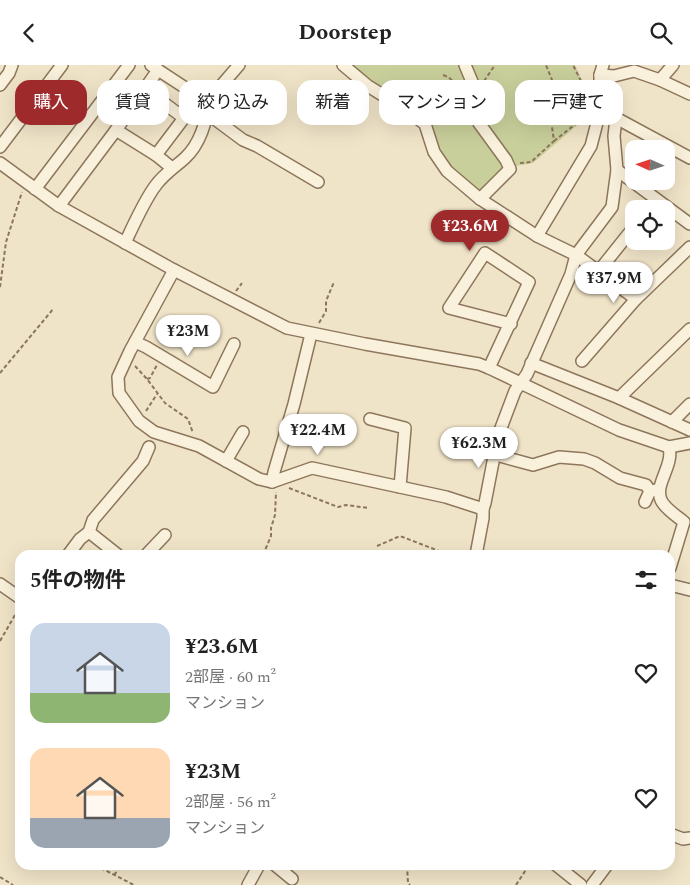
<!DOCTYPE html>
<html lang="ja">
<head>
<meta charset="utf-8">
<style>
	:root { --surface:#fff; --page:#f2f2f2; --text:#222; --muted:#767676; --accent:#9e2a2b }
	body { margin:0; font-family:Spectral,"Noto Sans JP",serif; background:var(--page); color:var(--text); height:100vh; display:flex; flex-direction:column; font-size:19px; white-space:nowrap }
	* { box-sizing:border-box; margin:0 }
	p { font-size:16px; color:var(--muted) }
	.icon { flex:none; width:28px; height:28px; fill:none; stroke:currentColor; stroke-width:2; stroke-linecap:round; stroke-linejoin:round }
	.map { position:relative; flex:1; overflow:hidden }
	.panel { position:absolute; left:15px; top:485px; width:660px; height:320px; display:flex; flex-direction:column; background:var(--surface); border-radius:15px; box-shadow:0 5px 20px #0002 }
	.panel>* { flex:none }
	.guide { position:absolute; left:15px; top:15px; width:660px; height:45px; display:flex; gap:10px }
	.needle { width:32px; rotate:273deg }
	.tools { position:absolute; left:625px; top:75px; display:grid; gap:10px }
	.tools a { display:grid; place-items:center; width:50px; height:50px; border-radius:10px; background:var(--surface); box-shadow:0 5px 20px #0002; font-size:25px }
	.price { position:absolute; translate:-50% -42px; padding:0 11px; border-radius:18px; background:#fff; color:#222; font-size:16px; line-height:32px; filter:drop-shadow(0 1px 2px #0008) }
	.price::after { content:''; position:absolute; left:50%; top:30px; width:15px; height:11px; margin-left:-8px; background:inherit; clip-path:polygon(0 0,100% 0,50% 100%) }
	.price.on { background:var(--accent); color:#fff }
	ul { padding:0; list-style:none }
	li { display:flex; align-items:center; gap:15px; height:125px; padding:0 15px }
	li span { display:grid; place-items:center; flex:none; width:140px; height:100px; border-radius:15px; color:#555 }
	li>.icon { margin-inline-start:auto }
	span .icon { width:60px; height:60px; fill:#fffc; stroke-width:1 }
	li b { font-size:21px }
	h2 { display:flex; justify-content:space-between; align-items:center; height:60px; padding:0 15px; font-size:21px }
	.chip { padding:0 18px; border-radius:15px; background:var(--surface); box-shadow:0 5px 20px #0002; font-size:18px; line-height:45px }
	.chip.on { background:var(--accent); color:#fff }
	header { display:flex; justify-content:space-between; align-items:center; height:65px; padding:0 15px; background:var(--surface); font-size:22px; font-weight:700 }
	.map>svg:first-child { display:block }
	.green { fill:#c9cf9b }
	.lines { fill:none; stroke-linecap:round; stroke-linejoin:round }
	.minor-casing { stroke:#8d765c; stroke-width:14 }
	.path { stroke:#8d765c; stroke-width:2; stroke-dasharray:4 2.5; stroke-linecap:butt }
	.minor { stroke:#faf1dc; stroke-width:11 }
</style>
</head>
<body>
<header><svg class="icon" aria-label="back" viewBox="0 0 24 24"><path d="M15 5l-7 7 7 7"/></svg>Doorstep<svg class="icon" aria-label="search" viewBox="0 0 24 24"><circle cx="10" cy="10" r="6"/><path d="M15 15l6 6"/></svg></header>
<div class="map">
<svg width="690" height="820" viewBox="0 0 690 820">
	<rect width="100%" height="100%" fill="#f0e4c8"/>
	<polygon class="green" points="350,0 575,0 584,20 581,57 533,98 516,101 517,105 492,127 491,136 451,102 438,85 432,60 405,37 380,24"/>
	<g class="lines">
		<defs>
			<g id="minor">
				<polyline points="343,0 368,21 405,44 425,59 434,87 447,106 480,134 537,171 576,190 571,209 527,309 515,326 498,371 485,438 483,444 483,453 476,490"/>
				<polyline points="465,0 473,19 472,38 479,58 506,95 510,104 480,134"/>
				<polyline points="158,5 207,37"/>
				<polyline points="600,10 614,11 634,6 660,15 690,29"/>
				<polyline points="660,15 673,0"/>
				<polyline points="0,20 9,8 12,0"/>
				<polyline points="145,24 184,53 156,90"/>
				<polyline points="600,46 616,53 614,71 617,105 690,159"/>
				<polyline points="208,49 243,75 257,81 318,117"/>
				<polyline points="616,53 690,93"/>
				<polyline points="116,65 156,90 172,103"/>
				<polyline points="0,82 62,0"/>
				<polyline points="0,98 59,141 174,205 287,263 365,279 479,299 489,303 619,365 669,382 690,378"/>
				<polyline points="35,124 129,0"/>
				<polyline points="59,141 116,65 158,5 151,0"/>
				<polyline points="537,171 591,81 600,46 600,10 603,0"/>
				<path d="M125 178C133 161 145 134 156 120 164 109 175 102 185 93 199 80 208 56 207 37L239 0"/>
				<polyline points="174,205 130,286 118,312 119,328 139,356 154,367 199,381 259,414 272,417 312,403 446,432 483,444"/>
				<polyline points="598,207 634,162"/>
				<polyline points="636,234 690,182"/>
				<polyline points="690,264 619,333 690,365"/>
				<polyline points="135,277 146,282 213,322 234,279"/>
				<polyline points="582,296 636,234 576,190 612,142 617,105"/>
				<polyline points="531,298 619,333"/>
				<polyline points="489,303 529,217 485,188 449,243 511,259"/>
				<polyline points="370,354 405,363 400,422"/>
				<polyline points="672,357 690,339"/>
				<polyline points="460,375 491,385 500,391 533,400 559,392 584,394 595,398 620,413 646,420 650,426"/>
				<path d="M669 382C674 401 654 419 661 435 665 444 677 451 684 457L670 503"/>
				<polyline points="226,396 243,367"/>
				<polyline points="272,417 274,407 294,339 311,269"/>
				<polyline points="645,437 650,426 657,425"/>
				<polyline points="89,467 118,490"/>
				<polyline points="68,490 80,474 89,467 93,455 143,396 149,382"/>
				<polyline points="146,490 165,470"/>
				<polyline points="0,519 20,533"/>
				<polyline points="670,520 690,525"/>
				<polyline points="670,769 683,774 690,773"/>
				<polyline points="275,800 292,814"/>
				<polyline points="556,800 581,820"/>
				<polyline points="248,820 259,800"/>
				<polyline points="592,820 607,800"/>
			</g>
		</defs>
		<use href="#minor" class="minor-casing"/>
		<g class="path">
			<path d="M443 10C453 13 456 20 459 30H463"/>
			<polyline points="484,16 495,0"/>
			<polyline points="554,76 578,57 581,16 573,0"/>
			<polyline points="520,98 531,97 554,76 552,62 556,50 558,30 546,0"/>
			<polyline points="0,222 6,177 22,127"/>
			<polyline points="236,226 242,218"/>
			<polyline points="319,258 326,246 326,236 334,217"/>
			<polyline points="135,301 147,314 165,338 188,354 193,368"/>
			<polyline points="0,308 54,243"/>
			<polyline points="147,314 150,313 157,300"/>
			<polyline points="146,346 157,329"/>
			<polyline points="289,423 338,442 346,440 369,443"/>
			<polyline points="377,481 400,471 439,486 439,490"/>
			<polyline points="263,490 271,471 271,463 275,450 276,427"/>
			<polyline points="0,576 19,543"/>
			<polyline points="95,800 134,820"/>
			<polyline points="407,800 408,818 410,820"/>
			<polyline points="114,810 122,800"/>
			<polyline points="0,812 13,820"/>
			<polyline points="516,820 529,800"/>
		</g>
		<use href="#minor" class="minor"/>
	</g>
</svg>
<div class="tools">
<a><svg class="needle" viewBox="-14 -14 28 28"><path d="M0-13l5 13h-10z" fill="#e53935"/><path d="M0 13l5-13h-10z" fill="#767676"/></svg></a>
<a><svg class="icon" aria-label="locate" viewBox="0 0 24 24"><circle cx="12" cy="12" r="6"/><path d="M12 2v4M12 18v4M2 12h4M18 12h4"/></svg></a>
</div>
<b class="price on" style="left:470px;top:187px">¥23.6M</b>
<b class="price" style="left:614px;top:239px">¥37.9M</b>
<b class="price" style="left:188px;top:292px">¥23M</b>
<b class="price" style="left:318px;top:391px">¥22.4M</b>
<b class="price" style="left:479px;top:404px">¥62.3M</b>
<div class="guide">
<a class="chip on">購入</a>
<a class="chip">賃貸</a>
<a class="chip">絞り込み</a>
<a class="chip">新着</a>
<a class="chip">マンション</a>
<a class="chip">一戸建て</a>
</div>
<section class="panel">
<h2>5件の物件<svg class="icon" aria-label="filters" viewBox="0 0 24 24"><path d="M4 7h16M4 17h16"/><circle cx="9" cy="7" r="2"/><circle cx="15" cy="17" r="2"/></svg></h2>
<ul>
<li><span style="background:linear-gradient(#c9d6e8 70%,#8fb573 0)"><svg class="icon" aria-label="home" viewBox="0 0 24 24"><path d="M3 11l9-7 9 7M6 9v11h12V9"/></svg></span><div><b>¥23.6M</b><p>2部屋 · 60 m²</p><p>マンション</p></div><svg class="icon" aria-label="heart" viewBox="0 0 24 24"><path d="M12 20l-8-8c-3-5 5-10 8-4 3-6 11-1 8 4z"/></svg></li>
<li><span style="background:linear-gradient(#ffd9b3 70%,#9aa5b1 0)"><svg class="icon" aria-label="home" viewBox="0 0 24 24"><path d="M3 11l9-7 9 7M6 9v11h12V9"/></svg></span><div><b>¥23M</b><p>2部屋 · 56 m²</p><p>マンション</p></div><svg class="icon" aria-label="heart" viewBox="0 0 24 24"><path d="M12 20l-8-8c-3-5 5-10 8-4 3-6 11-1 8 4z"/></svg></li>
</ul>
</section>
</div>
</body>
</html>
